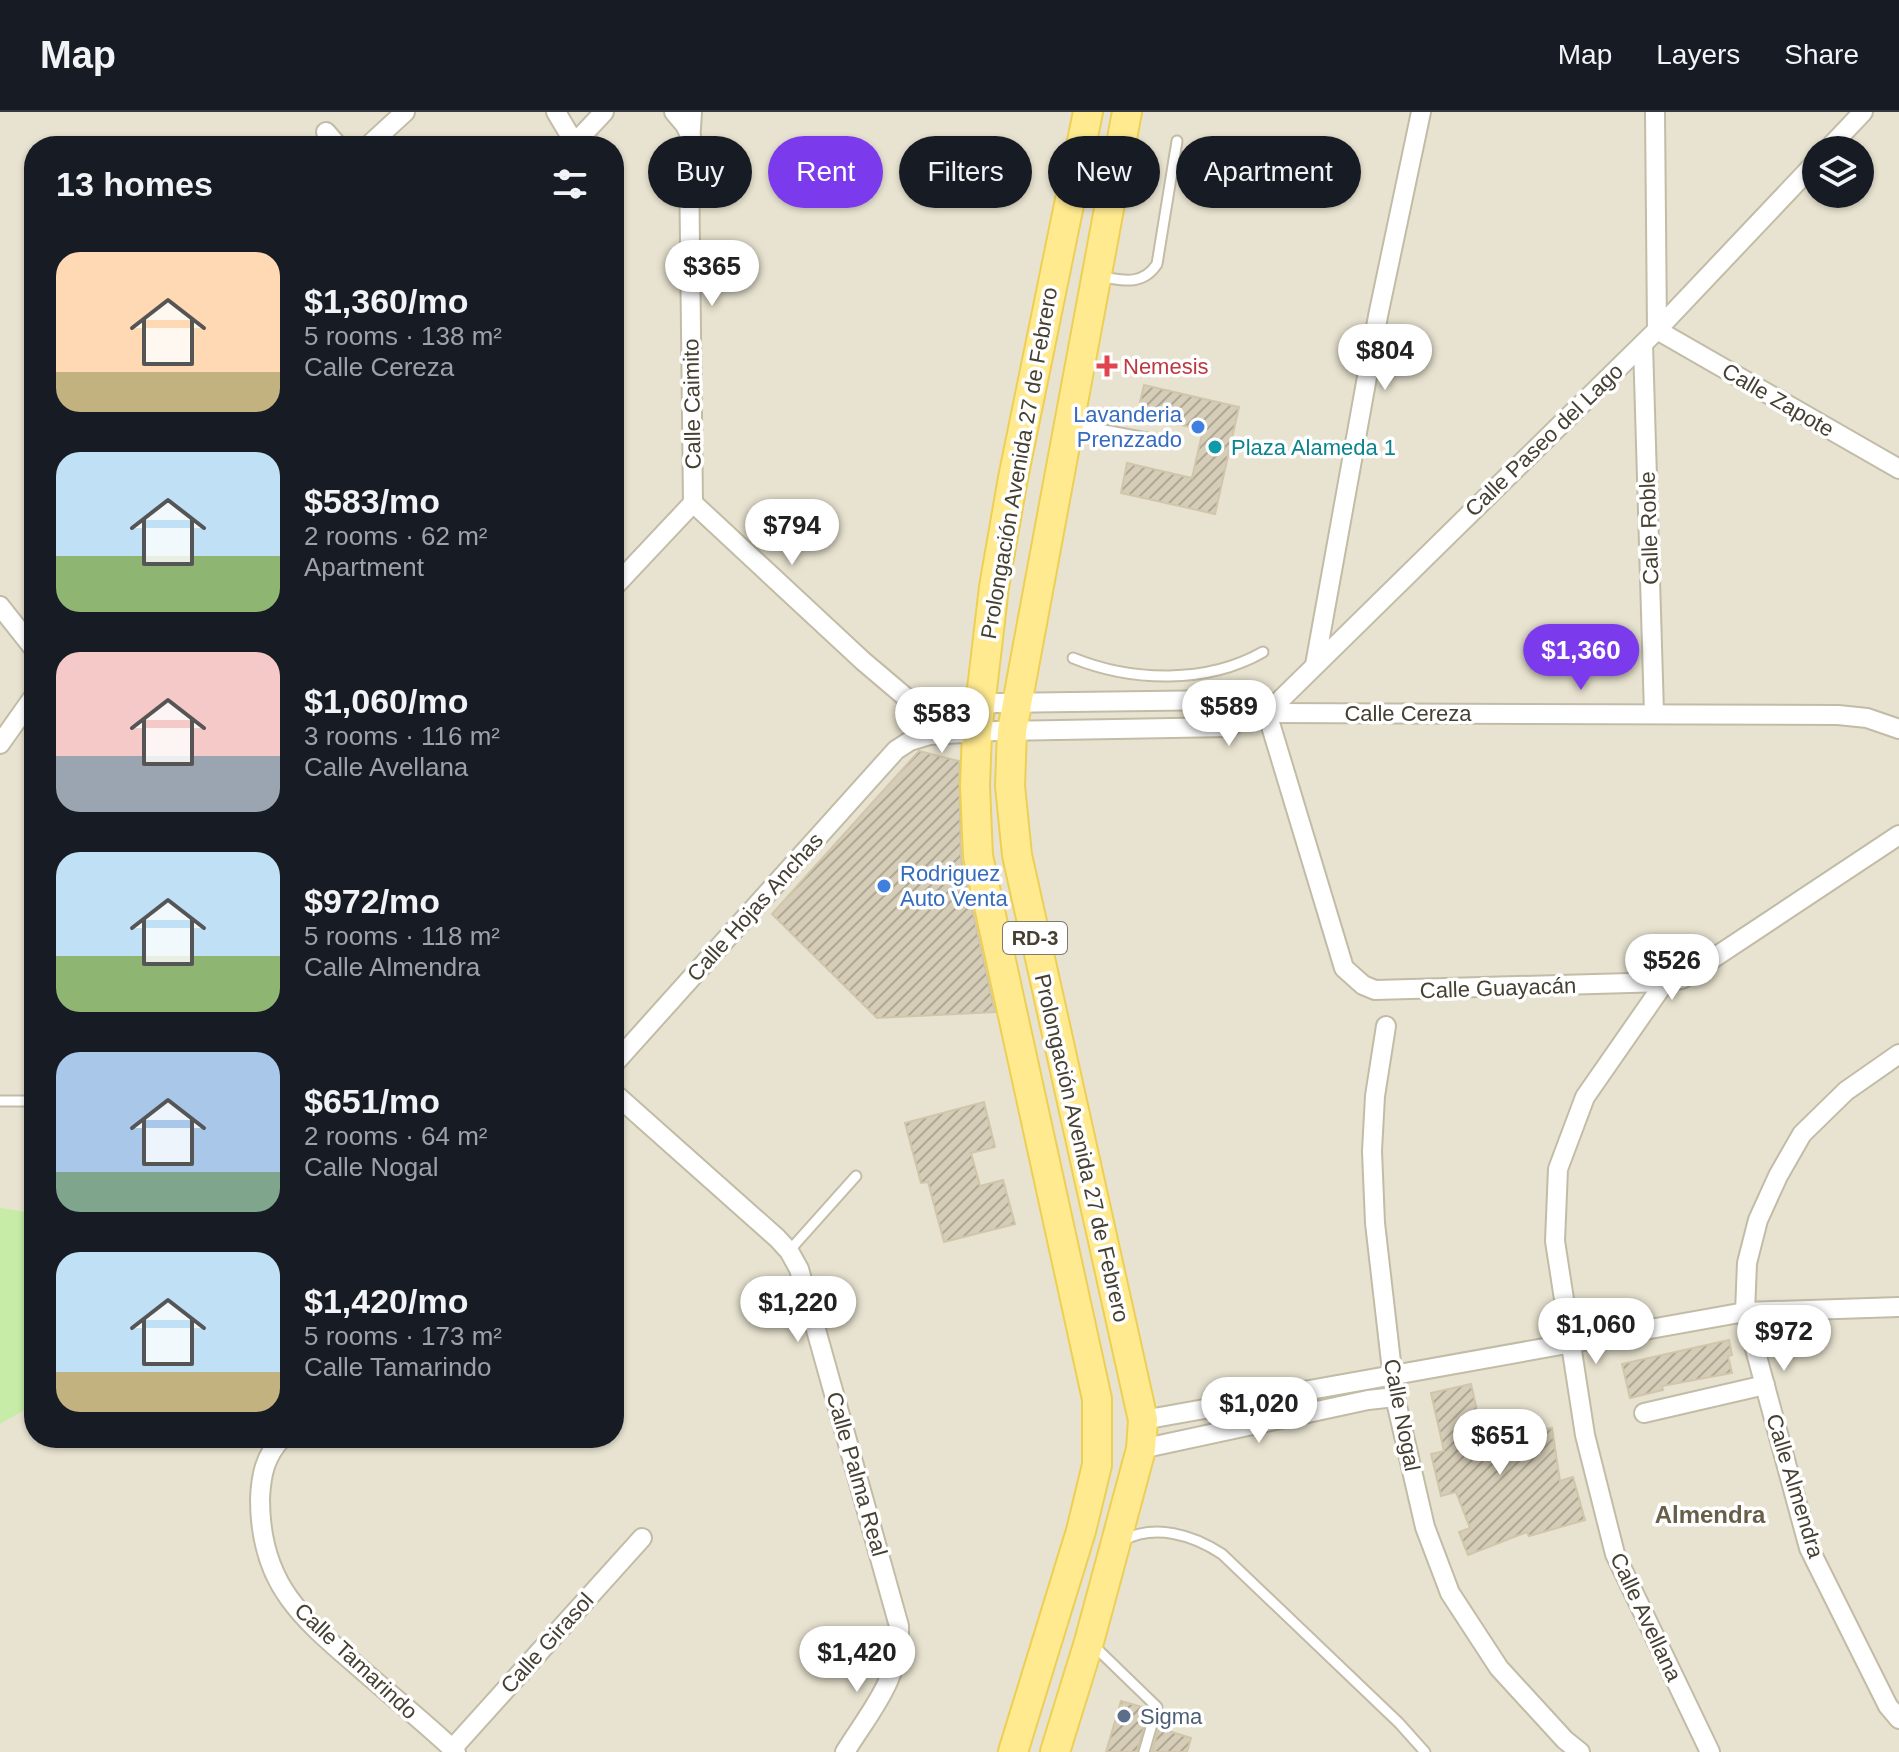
<!DOCTYPE html>
<html lang="en">
<head>
<meta charset="utf-8">
<style>
	:root { --surface:#171b24; --page:#242831; --text:#f1f3f6; --muted:#9ea1a6; --line:#363941; --accent:#7c3aed }
	body { margin:0; font-family:Helvetica,sans-serif; background:var(--page); color:var(--text); height:100vh; display:flex; flex-direction:column; font-size:30px; white-space:nowrap }
	* { box-sizing:border-box; margin:0 }
	p { font-size:26px; color:var(--muted) }
	.icon { flex:none; width:44px; height:44px; fill:none; stroke:currentColor; stroke-width:2; stroke-linecap:round; stroke-linejoin:round }
	.map { position:relative; flex:1; overflow:hidden }
	.drawer { position:absolute; left:24px; top:24px; width:600px; height:1312px; display:flex; flex-direction:column; background:var(--surface); border-radius:32px; box-shadow:0 2px 6px #0004 }
	.drawer>* { flex:none }
	.top-card { position:absolute; left:648px; top:24px; width:760px; height:72px; display:flex; gap:16px }
	.controls { position:absolute; left:1802px; top:24px; display:grid; gap:16px }
	.controls a { display:grid; place-items:center; width:72px; height:72px; border-radius:50%; background:var(--surface); box-shadow:0 2px 6px #0004; font-size:40px }
	.price { position:absolute; translate:-50% -68px; padding:0 18px; border-radius:28px; background:#fff; color:#222; font-size:26px; line-height:52px; filter:drop-shadow(0 2px 4px #0008) }
	.price::after { content:''; position:absolute; left:50%; top:48px; width:24px; height:18px; margin-left:-12px; background:inherit; clip-path:polygon(0 0,100% 0,50% 100%) }
	.price.on { background:var(--accent); color:#fff }
	ul { padding:0; list-style:none }
	li { display:flex; align-items:center; gap:24px; height:200px; padding:0 32px }
	li span { display:grid; place-items:center; flex:none; width:224px; height:160px; border-radius:24px; color:#555 }
	li>.icon { margin-inline-start:auto }
	span .icon { width:96px; height:96px; fill:#fffc; stroke-width:1 }
	li b { font-size:34px }
	h2 { display:flex; justify-content:space-between; align-items:center; height:96px; padding:0 32px; font-size:34px }
	.chip { padding:0 28px; border-radius:36px; background:var(--surface); box-shadow:0 2px 6px #0004; font-size:28px; line-height:72px }
	.chip.on { background:var(--accent); color:#fff }
	header { display:flex; align-items:center; gap:48px; box-sizing:border-box; height:112px; padding:0 40px; background:var(--surface); border-bottom:2px solid var(--line) }
	header strong { font-size:38px }
	nav { display:flex; gap:44px; margin-inline-start:auto; font-size:28px }
	.map>svg:first-child { display:block }
	.residential { fill:#e8e3d0; fill-rule:evenodd }
	.garden { fill:#c6eca7 }
	.building { fill:url(#building-hatch); stroke:#d1c6aa; stroke-width:2 }
	.lines { fill:none; stroke-linecap:round; stroke-linejoin:round }
	.lane-casing { stroke:#c2bca7; stroke-width:13 }
	.street-casing { stroke:#c2bca7; stroke-width:22 }
	.primary-casing { stroke:#eecf55; stroke-width:32 }
	.lane { stroke:#fff; stroke-width:9 }
	.street { stroke:#fff; stroke-width:18 }
	.primary { stroke:#ffea90; stroke-width:28 }
	.health-dot { fill:#e0444e; stroke:#fff; stroke-width:3 }
	.shop-dot { fill:#3f7fe0; stroke:#fff; stroke-width:3 }
	.culture-dot { fill:#0f9aa8; stroke:#fff; stroke-width:3 }
	.service-dot { fill:#5c6f8a; stroke:#fff; stroke-width:3 }
	.labels { text-anchor:middle; dominant-baseline:central; stroke-width:7; stroke-linejoin:round; paint-order:stroke }
	.shield { fill:#fff; stroke:#7d7970; stroke-width:2 }
	.shield-label { font-size:20px; font-weight:bold; fill:#454032 }
	.health-label { font-size:22px; fill:#be3a42; stroke:#fff; text-anchor:start }
	.street-label { font-size:22px; fill:#454032; stroke:#fff }
	.shop-label { font-size:22px; fill:#366cbe; stroke:#fff; text-anchor:end }
	.culture-label { font-size:22px; fill:#0d838f; stroke:#fff; text-anchor:start }
	.service-label { font-size:22px; fill:#4e5e75; stroke:#fff; text-anchor:start }
	.neighbourhood-label { font-size:24px; font-weight:bold; fill:#695f49; stroke:#fff }
</style>
</head>
<body>
<header>
<strong>Map</strong>
<nav><a>Map</a><a>Layers</a><a>Share</a></nav>
</header>
<div class="map">
<svg width="1899" height="1640" viewBox="0 0 1899 1640">
	<defs>
		<pattern id="building-hatch" width="6" height="6" patternUnits="userSpaceOnUse" patternTransform="scale(2)"><rect width="6" height="6" fill="#d5cdb7"/><path d="M-1 1l2-2M0 6l6-6M5 7l2-2" fill="none" stroke="#afa895"/></pattern>
	</defs>
	<rect width="100%" height="100%" fill="#f3f0e3"/>
	<path class="residential" d="M0 0H1899V1640H0ZM34 34H614V1326H34ZM1816 38H1860V82H1816Z"/>
	<polygon class="garden" points="0,1096 34,1101 34,1288 26,1297 0,1312"/>
	<g class="building">
		<polygon points="1144,273 1239,295 1215,402 1121,381 1127,351 1192,366 1203,318 1137,303"/>
		<polygon points="919,639 959,649 961,747 995,900 877,906 772,802"/>
		<polygon points="984,990 995,1035 971,1041 980,1074 1003,1068 1015,1112 944,1130 928,1070 921,1071 905,1011"/>
		<polygon points="1729,1228 1732,1243 1728,1244 1732,1261 1662,1274 1663,1278 1630,1286 1622,1252"/>
		<polygon points="1471,1272 1484,1329 1493,1328 1494,1332 1525,1326 1524,1320 1552,1316 1560,1369 1573,1365 1585,1408 1529,1424 1527,1420 1468,1443 1459,1420 1470,1416 1456,1380 1441,1384 1431,1342 1444,1339 1431,1281"/>
		<polygon points="1121,1589 1149,1597 1137,1640 1106,1640"/>
		<polygon points="1159,1616 1191,1626 1187,1640 1152,1640"/>
	</g>
	<g class="lines">
		<defs>
			<g id="lane">
				<path d="M1098 164C1121 168 1142 175 1157 152L1177 29"/>
				<polyline points="1072,312 1173,331"/>
				<path d="M1073 546C1132 570 1207 572 1263 540"/>
				<polyline points="0,989 34,989"/>
				<polyline points="789,1139 856,1064"/>
				<path d="M1122 1429C1155 1411 1193 1423 1222 1442L1399 1611 1425 1640"/>
				<polyline points="1092,1532 1157,1595 1144,1640"/>
			</g>
			<g id="street">
				<polyline points="556,0 575,32"/>
				<polyline points="674,0 685,13 691,25"/>
				<polyline points="692,0 689,47 693,391"/>
				<polyline points="1655,0 1657,218 1899,357"/>
				<polyline points="326,20 338,34"/>
				<polyline points="368,34 405,0"/>
				<polyline points="572,34 604,0"/>
				<polyline points="1827,38 1863,0"/>
				<polyline points="1816,50 1657,218 1267,601 1344,856 1363,873 1375,878 1665,870 1682,867 1899,723"/>
				<polyline points="1643,232 1654,601"/>
				<polyline points="693,391 863,549 909,588 931,592 1225,588 1251,601"/>
				<polyline points="614,475 693,391"/>
				<polyline points="0,494 34,537"/>
				<polyline points="1315,553 1378,204 1421,0"/>
				<polyline points="0,632 34,584"/>
				<polyline points="1665,870 1585,985 1558,1057 1555,1129 1585,1323 1615,1442 1710,1640"/>
				<polyline points="1386,914 1375,984 1372,1039 1375,1111 1395,1285 1425,1415 1450,1481 1499,1556 1565,1628 1580,1640"/>
				<polyline points="1899,942 1846,979 1802,1022 1778,1064 1758,1108 1747,1151 1745,1200 1809,1436 1888,1594 1899,1607"/>
				<polyline points="614,952 896,638 910,629 930,623 995,619 1229,615 1251,601 1267,601 1838,603 1867,606 1899,617"/>
				<path d="M614 981 777 1126 789 1139 799 1157 899 1514C901 1566 871 1598 845 1640"/>
				<polyline points="1644,1301 1765,1273"/>
				<polyline points="1143,1308 1745,1200 1899,1195"/>
				<path d="M282 1326C265 1344 261 1363 260 1387 260 1422 268 1457 289 1486 306 1510 332 1532 354 1551 388 1581 423 1609 456 1640"/>
				<polyline points="1141,1337 1368,1288 1395,1285"/>
				<polyline points="452,1637 642,1426"/>
			</g>
			<g id="primary">
				<polyline points="1013,1640 1081,1419 1097,1353 1097,1287 978,744 975,674 977,620 994,475 1013,366 1088,0"/>
				<polyline points="1055,1640 1089,1530 1141,1337 1143,1308 1017,743 1010,674 1012,619 1127,0"/>
			</g>
		</defs>
		<use href="#lane" class="lane-casing"/>
		<use href="#street" class="street-casing"/>
		<use href="#primary" class="primary-casing"/>
		<use href="#lane" class="lane"/>
		<use href="#street" class="street"/>
		<use href="#primary" class="primary"/>
	</g>
	<path class="health-dot" d="M1103 242h8v8h8v8h-8v8h-8v-8h-8v-8h8z"/>
	<g class="shop-dot">
		<circle cx="1198" cy="315" r="8"/>
		<circle cx="884" cy="774" r="8"/>
	</g>
	<circle class="culture-dot" cx="1215" cy="335" r="8"/>
	<circle class="service-dot" cx="1124" cy="1604" r="8"/>
	<g class="labels">
		<rect class="shield" x="1003" y="810" width="64" height="32" rx="6"/>
		<g class="shield-label">
			<text x="1035" y="826">RD-3</text>
		</g>
		<g class="health-label">
			<text x="1123" y="254">Nemesis</text>
		</g>
		<g class="street-label">
			<text transform="translate(1778 288) rotate(30)">Calle Zapote</text>
			<text transform="translate(692 292) rotate(-91)">Calle Caimito</text>
			<text transform="translate(1544 328) rotate(-44)">Calle Paseo del Lago</text>
			<text transform="translate(1019 351) rotate(-80)">Prolongación Avenida 27 de Febrero</text>
			<text transform="translate(1649 416) rotate(-92)">Calle Roble</text>
			<text x="1408" y="601">Calle Cereza</text>
			<text transform="translate(755 795) rotate(-48)">Calle Hojas Anchas</text>
			<text transform="translate(1498 876) rotate(-2)">Calle Guayacán</text>
			<text transform="translate(1082 1036) rotate(77)">Prolongación Avenida 27 de Febrero</text>
			<text transform="translate(1402 1303) rotate(79)">Calle Nogal</text>
			<text transform="translate(857 1362) rotate(74)">Calle Palma Real</text>
			<text transform="translate(1795 1374) rotate(73)">Calle Almendra</text>
			<text transform="translate(1646 1505) rotate(65)">Calle Avellana</text>
			<text transform="translate(547 1531) rotate(-48)">Calle Girasol</text>
			<text transform="translate(356 1549) rotate(43)">Calle Tamarindo</text>
		</g>
		<g class="shop-label">
			<text x="1182" y="302">Lavanderia<tspan x="1182" dy="25">Prenzzado</tspan></text>
			<text x="900" y="761" text-anchor="start">Rodriguez<tspan x="900" dy="25">Auto Venta</tspan></text>
		</g>
		<g class="culture-label">
			<text x="1231" y="335">Plaza Alameda 1</text>
		</g>
		<g class="service-label">
			<text x="1140" y="1604">Sigma</text>
		</g>
		<g class="neighbourhood-label">
			<text x="1710" y="1402">Almendra</text>
		</g>
	</g>
</svg>
<div class="controls">
<a><svg class="icon" aria-label="layers" viewBox="0 0 24 24"><path d="M12 4l9 5-9 5-9-5zM3 14l9 5 9-5"/></svg></a>
</div>
<b class="price" style="left:712px;top:196px">$365</b>
<b class="price" style="left:1385px;top:280px">$804</b>
<b class="price" style="left:792px;top:455px">$794</b>
<b class="price on" style="left:1581px;top:580px">$1,360</b>
<b class="price" style="left:1229px;top:636px">$589</b>
<b class="price" style="left:942px;top:643px">$583</b>
<b class="price" style="left:1672px;top:890px">$526</b>
<b class="price" style="left:798px;top:1232px">$1,220</b>
<b class="price" style="left:1596px;top:1254px">$1,060</b>
<b class="price" style="left:1784px;top:1261px">$972</b>
<b class="price" style="left:1259px;top:1333px">$1,020</b>
<b class="price" style="left:1500px;top:1365px">$651</b>
<b class="price" style="left:857px;top:1582px">$1,420</b>
<div class="top-card">
<a class="chip">Buy</a>
<a class="chip on">Rent</a>
<a class="chip">Filters</a>
<a class="chip">New</a>
<a class="chip">Apartment</a>
</div>
<section class="drawer">
<h2>13 homes<svg class="icon" aria-label="filters" viewBox="0 0 24 24"><path d="M4 7h16M4 17h16"/><circle cx="9" cy="7" r="2"/><circle cx="15" cy="17" r="2"/></svg></h2>
<ul>
<li><span style="background:linear-gradient(#ffd9b3 75%,#c2b280 0)"><svg class="icon" aria-label="home" viewBox="0 0 24 24"><path d="M3 11l9-7 9 7M6 9v11h12V9"/></svg></span><div><b>$1,360/mo</b><p>5 rooms · 138 m²</p><p>Calle Cereza</p></div></li>
<li><span style="background:linear-gradient(#bfe0f5 65%,#8fb573 0)"><svg class="icon" aria-label="home" viewBox="0 0 24 24"><path d="M3 11l9-7 9 7M6 9v11h12V9"/></svg></span><div><b>$583/mo</b><p>2 rooms · 62 m²</p><p>Apartment</p></div></li>
<li><span style="background:linear-gradient(#f6c9c9 65%,#9aa5b1 0)"><svg class="icon" aria-label="home" viewBox="0 0 24 24"><path d="M3 11l9-7 9 7M6 9v11h12V9"/></svg></span><div><b>$1,060/mo</b><p>3 rooms · 116 m²</p><p>Calle Avellana</p></div></li>
<li><span style="background:linear-gradient(#bfe0f5 65%,#8fb573 0)"><svg class="icon" aria-label="home" viewBox="0 0 24 24"><path d="M3 11l9-7 9 7M6 9v11h12V9"/></svg></span><div><b>$972/mo</b><p>5 rooms · 118 m²</p><p>Calle Almendra</p></div></li>
<li><span style="background:linear-gradient(#a9c7e8 75%,#7fa58c 0)"><svg class="icon" aria-label="home" viewBox="0 0 24 24"><path d="M3 11l9-7 9 7M6 9v11h12V9"/></svg></span><div><b>$651/mo</b><p>2 rooms · 64 m²</p><p>Calle Nogal</p></div></li>
<li><span style="background:linear-gradient(#bfe0f5 75%,#c2b280 0)"><svg class="icon" aria-label="home" viewBox="0 0 24 24"><path d="M3 11l9-7 9 7M6 9v11h12V9"/></svg></span><div><b>$1,420/mo</b><p>5 rooms · 173 m²</p><p>Calle Tamarindo</p></div></li>
</ul>
</section>
</div>
</body>
</html>
